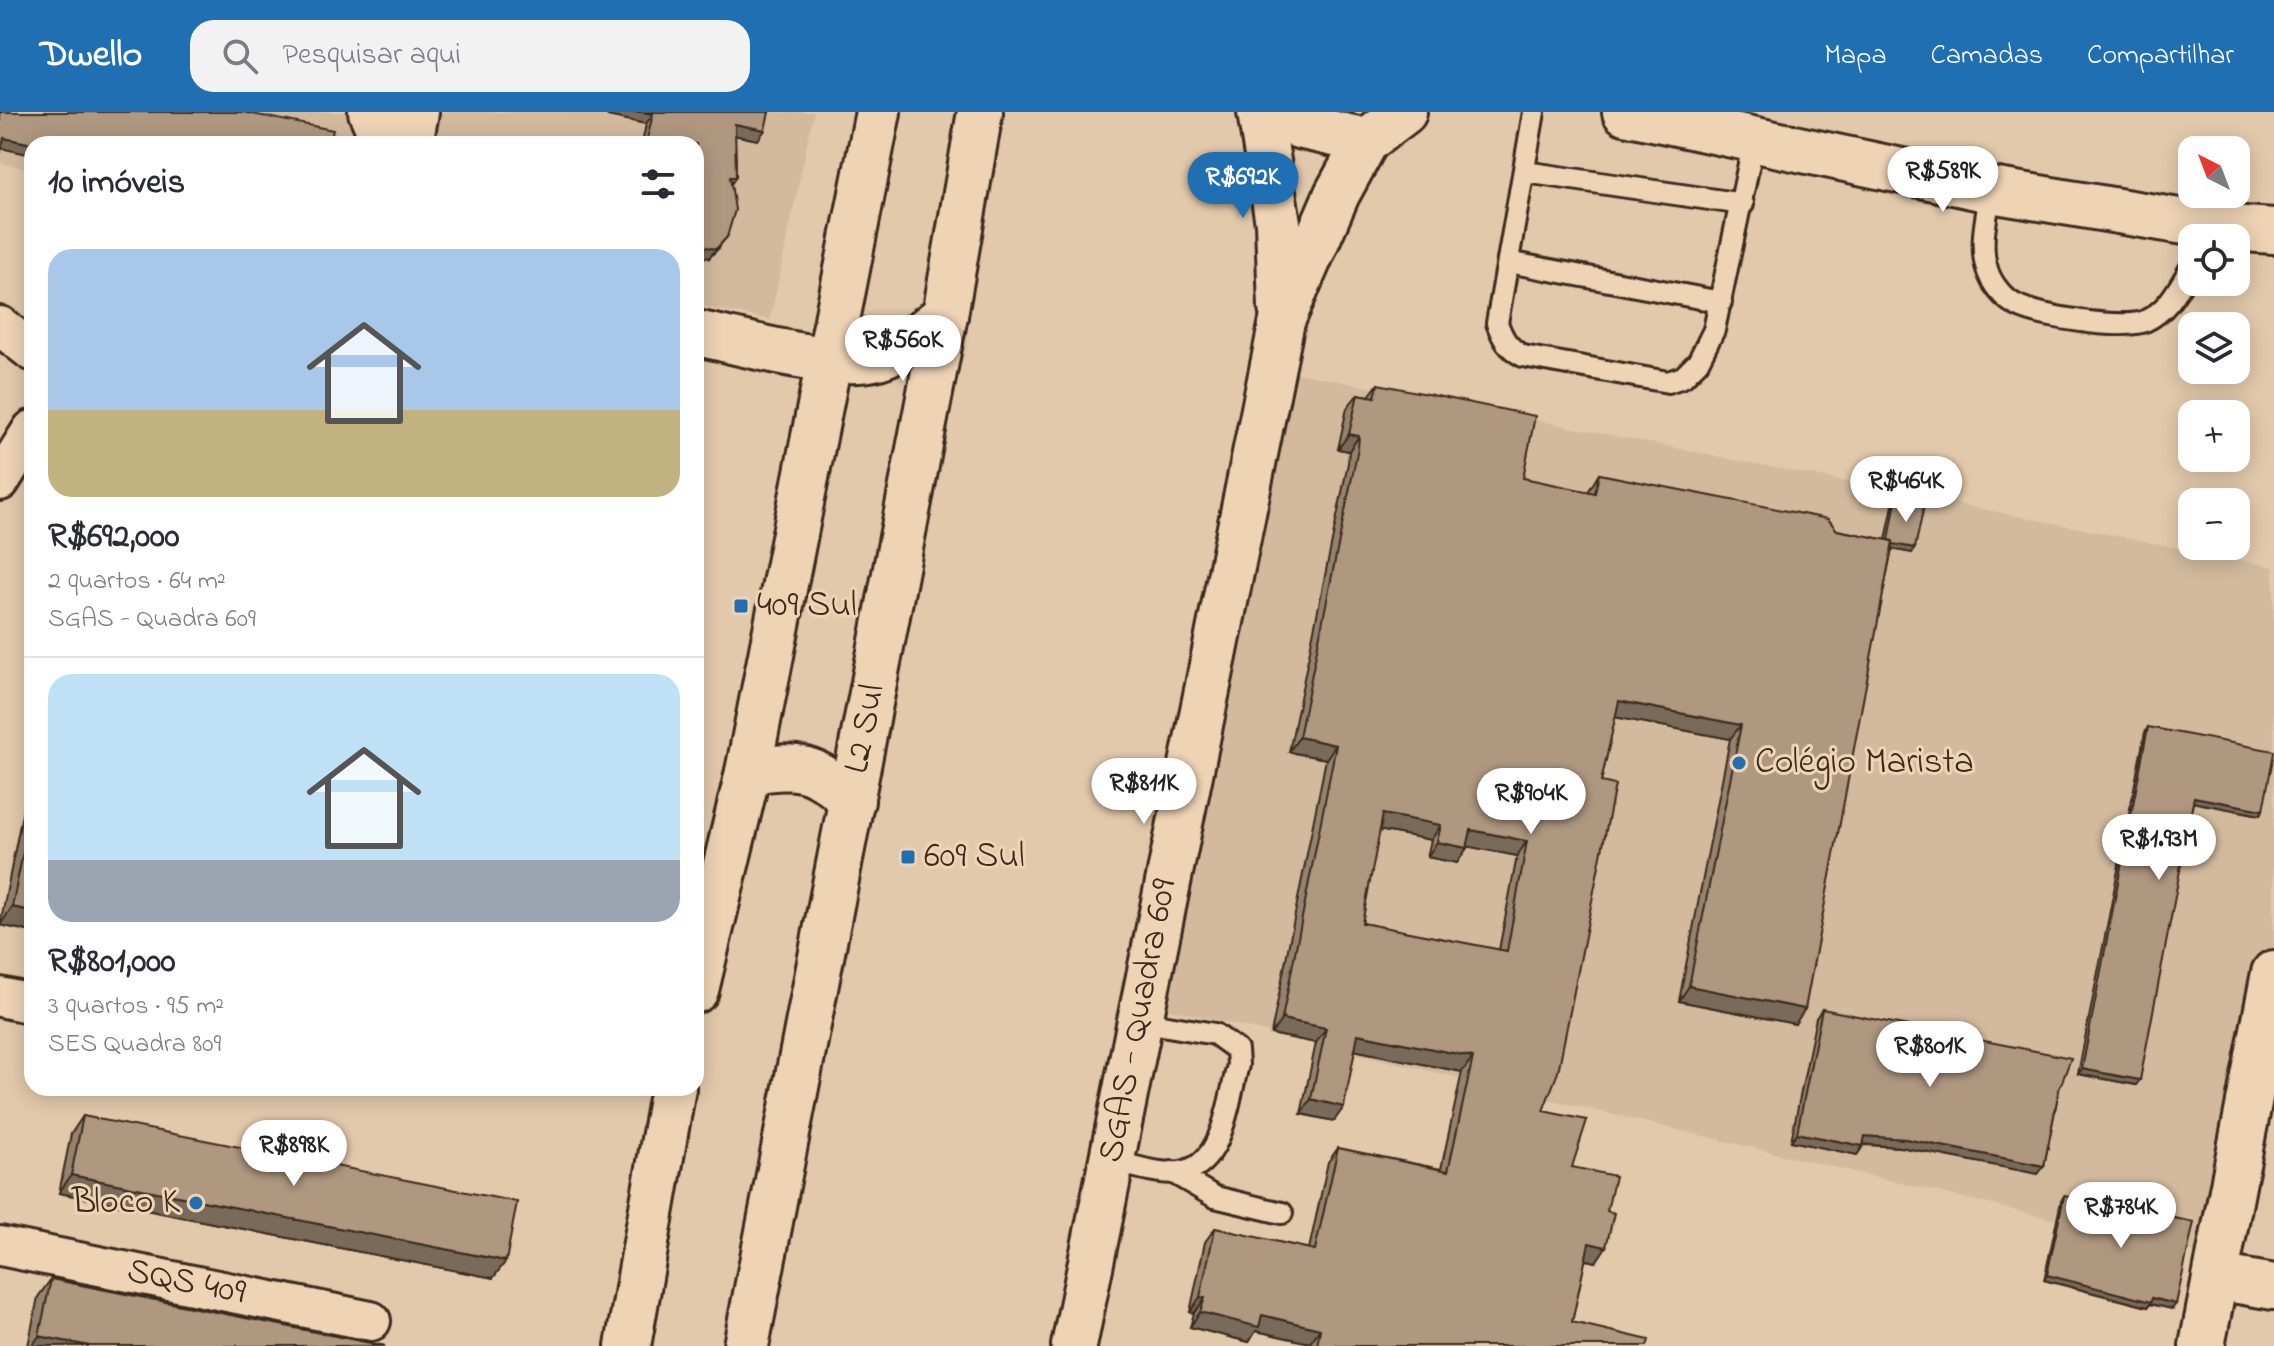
<!DOCTYPE html>
<html lang="pt">
<head>
<meta charset="utf-8">
<style>
	:root { --surface:#fff; --page:#f2f2f3; --text:#2b2b33; --muted:#7c7c81; --line:#e1e1e2; --accent:#1f6fb2 }
	body { margin:0; font-family:"Indie Flower",sans-serif; background:var(--page); color:var(--text); height:100vh; display:flex; flex-direction:column; font-size:30px; white-space:nowrap }
	* { box-sizing:border-box; margin:0 }
	p { font-size:26px; color:var(--muted) }
	.icon { flex:none; width:44px; height:44px; fill:none; stroke:currentColor; stroke-width:2; stroke-linecap:round; stroke-linejoin:round }
	.map { position:relative; flex:1; overflow:hidden }
	.side { position:absolute; left:24px; top:24px; width:680px; height:960px; display:flex; flex-direction:column; background:var(--surface); border-radius:24px; box-shadow:0 4px 20px #0003 }
	.side>* { flex:none }
	.needle { width:52px; rotate:318deg }
	.tools { position:absolute; left:2178px; top:24px; display:grid; gap:16px }
	.tools a { display:grid; place-items:center; width:72px; height:72px; border-radius:16px; background:var(--surface); box-shadow:0 4px 20px #0003; font-size:40px }
	.price { position:absolute; translate:-50% -68px; padding:0 18px; border-radius:28px; background:#fff; color:#222; font-size:26px; line-height:52px; filter:drop-shadow(0 2px 4px #0008) }
	.price::after { content:''; position:absolute; left:50%; top:48px; width:24px; height:18px; margin-left:-12px; background:inherit; clip-path:polygon(0 0,100% 0,50% 100%) }
	.price.active { background:var(--accent); color:#fff }
	ul { padding:0; list-style:none }
	li { display:grid; align-content:center; gap:16px; height:424px; padding:0 24px }
	li+li { border-top:2px solid var(--line) }
	li span { display:grid; place-items:center; height:248px; border-radius:24px; color:#555 }
	li>.icon { margin-inline-start:auto }
	span .icon { width:144px; height:144px; fill:#fffc; stroke-width:1 }
	li b { font-size:34px }
	h2 { display:flex; justify-content:space-between; align-items:center; height:96px; padding:0 24px; font-size:34px }
	header { display:flex; align-items:center; gap:48px; box-sizing:border-box; height:112px; padding:0 40px; background:var(--accent); color:#fff }
	header strong { font-size:38px }
	nav { display:flex; gap:44px; margin-inline-start:auto; font-size:28px }
	.search { width:560px; height:72px; background:var(--page); display:flex; align-items:center; gap:20px; box-sizing:border-box; padding:0 28px; border-radius:24px; color:var(--muted); font-size:30px }
	.map>svg:first-child { display:block }
	.built { fill:#d3ba9f }
	.lines { fill:none; stroke-linecap:round; stroke-linejoin:round }
	.lane-casing { stroke:#3b2a1e; stroke-width:26 }
	.street-casing { stroke:#3b2a1e; stroke-width:44 }
	.secondary-casing { stroke:#3b2a1e; stroke-width:50 }
	.primary-casing { stroke:#3b2a1e; stroke-width:50 }
	.lane { stroke:#eed3b5; stroke-width:20 }
	.street { stroke:#eed3b5; stroke-width:38 }
	.secondary { stroke:#eed3b5; stroke-width:44 }
	.primary { stroke:#eed3b5; stroke-width:44 }
	.wall { fill:#96826e; stroke:#3b2a1e; stroke-width:2; fill-rule:evenodd }
	.shaded-wall { fill:#7a6a5a; stroke:#3b2a1e; stroke-width:2 }
	.building { fill:#af9780; stroke:#3b2a1e; stroke-width:2; fill-rule:evenodd }
	.poi-dot { fill:#1f6fb2; stroke:#eed3b5; stroke-width:3 }
	.labels { text-anchor:middle; dominant-baseline:central; stroke-width:6; stroke-linejoin:round; paint-order:stroke }
	.poi-label { font-size:36px; fill:#3b2a1e; stroke:#eed3b5; text-anchor:start }
	.street-label { font-size:36px; fill:#3b2a1e; stroke:#eed3b5 }
</style>
</head>
<body>
<header>
<strong>Dwello</strong>
<div class="search"><svg class="icon" aria-label="search" viewBox="0 0 24 24"><circle cx="10" cy="10" r="6"/><path d="M15 15l6 6"/></svg>Pesquisar aqui</div>
<nav><a>Mapa</a><a>Camadas</a><a>Compartilhar</a></nav>
</header>
<div class="map">
<svg width="2274" height="1234" viewBox="0 0 2274 1234">
	<rect width="100%" height="100%" fill="#e3c9ac"/>
	<filter id="ink" filterUnits="userSpaceOnUse"><feTurbulence type="fractalNoise" baseFrequency=".0125" numOctaves="2"/><feDisplacementMap in="SourceGraphic" scale="16" xChannelSelector="R" yChannelSelector="G"/><feConvolveMatrix kernelMatrix="1 2 1 2 8 2 1 2 1" color-interpolation-filters="sRGB"/></filter>
	<g filter="url(#ink)">
		<g class="built">
			<polygon points="0,0 814,0 770,208 696,193 696,32 32,32 32,58 0,51"/>
			<polygon points="1288,259 2274,455 2274,847 2220,1147 1152,893"/>
		</g>
		<g class="lines">
			<defs>
				<g id="lane">
					<path d="M1534 0 1497 211C1503 227 1508 236 1523 244L1668 270 1683 265 1698 250 1714 218 1754 28"/>
					<polyline points="1525,60 1743,92"/>
					<path d="M1991 78C1987 103 1979 132 1987 157 1991 171 2004 188 2018 194 2040 205 2122 218 2145 209 2169 198 2179 175 2192 154"/>
					<polyline points="1508,150 1721,190"/>
					<path d="M1111 1049C1132 1053 1163 1065 1185 1059 1224 1050 1229 985 1238 953L1237 938 1215 922 1138 909"/>
					<polyline points="1172,1060 1215,1085 1282,1101"/>
				</g>
				<g id="street">
					<polyline points="0,214 32,239"/>
					<polyline points="0,369 32,318"/>
					<polyline points="0,885 32,892"/>
					<polyline points="0,1134 371,1209"/>
				</g>
				<g id="secondary">
					<polyline points="371,0 385,32"/>
					<polyline points="1260,0 1278,111 1281,196"/>
					<polyline points="1274,0 1299,14 1366,29 1404,0"/>
					<polyline points="1625,0 1991,78 2215,115 2274,119"/>
					<polyline points="410,32 416,0"/>
					<path d="M696 221C743 230 834 258 878 245 904 237 924 219 945 203"/>
					<polyline points="2216,1165 2274,1175"/>
					<polyline points="1074,1234 1282,209 1337,82 1366,29"/>
					<polyline points="2202,1234 2274,861"/>
				</g>
				<g id="primary">
					<path d="M748 660C796 650 817 654 852 689"/>
					<polyline points="696,878 748,660 878,0"/>
					<polyline points="628,1234 673,976"/>
					<polyline points="746,1234 945,203 980,0"/>
				</g>
			</defs>
			<use href="#lane" class="lane-casing"/>
			<use href="#street" class="street-casing"/>
			<use href="#secondary" class="secondary-casing"/>
			<use href="#primary" class="primary-casing"/>
			<use href="#lane" class="lane"/>
			<use href="#street" class="street"/>
			<use href="#secondary" class="secondary"/>
			<use href="#primary" class="primary"/>
		</g>
		<g class="wall">
			<polygon points="609,0 769,0 758,28 735,23 736,65 731,72 720,135 709,146 696,32 642,32 646,12 608,4"/>
			<path d="M1378 272 1523 366 1588 380 1599 362 1837 418 1886 428 1893 393 1896 388 1912 441 1892 437 1795 912 1679 889 1730 627 1615 605 1601 670 1543 999 1572 1055 1596 1150 1585 1148 1572 1210 1647 1234H1310V1231L1256 1219 1249 1230 1190 1215 1194 1201 1190 1200 1205 1130 1215 1116 1309 1137 1328 1050 1338 1036 1441 1057 1462 960 1355 938 1334 1009 1301 1002 1316 931 1271 922 1326 647 1289 640 1348 351 1349 339 1338 337 1347 296 1358 282 1369 284ZM1379 718 1431 728 1427 745 1457 751 1468 734 1517 744 1499 838 1362 811Z"/>
			<polygon points="2148,615 2260,703 2193,690 2136,973 2078,962 2145,620"/>
			<polygon points="32,652 32,820 0,813"/>
			<polygon points="1822,897 2059,978 2044,1054 2038,1062 1900,1035 1864,1033 1857,1043 1791,1029 1816,906"/>
			<polygon points="83,1004 506,1149 493,1166 59,1081 71,1022"/>
			<polygon points="2064,1084 2172,1197 2150,1192 2148,1195 2044,1168 2061,1089"/>
			<polygon points="51,1167 385,1234 28,1234 38,1185"/>
		</g>
		<g class="shaded-wall">
			<polygon points="611,0 643,0 653,2 646,12 608,4"/>
			<polygon points="735,12 765,18 758,28 728,22"/>
			<polygon points="4,26 32,32 32,43 0,36"/>
			<polygon points="727,125 709,146 696,144 696,133"/>
			<polygon points="1349,322 1359,324 1349,339 1338,337"/>
			<polygon points="1888,431 1915,436 1912,441 1885,436"/>
			<polygon points="1619,589 1741,613 1730,627 1609,604"/>
			<polygon points="1299,625 1336,633 1326,647 1289,640"/>
			<polygon points="2194,685 2263,698 2260,703 2191,690"/>
			<polygon points="1383,702 1441,713 1431,728 1372,717"/>
			<polygon points="1471,718 1527,729 1517,744 1460,733"/>
			<polygon points="1437,730 1467,736 1457,751 1427,745"/>
			<polygon points="12,795 32,799 32,820 0,813"/>
			<polygon points="1689,874 1805,897 1795,912 1679,889"/>
			<polygon points="1282,907 1326,916 1316,931 1271,922"/>
			<polygon points="1358,922 1473,945 1462,960 1348,937"/>
			<polygon points="2082,957 2140,968 2136,973 2078,962"/>
			<polygon points="1311,987 1344,995 1334,1009 1301,1002"/>
			<polygon points="1797,1021 1863,1034 1857,1043 1791,1029"/>
			<polygon points="1865,1024 1906,1027 2044,1054 2038,1062 1900,1035 1859,1032"/>
			<polygon points="71,1063 506,1149 493,1166 59,1081"/>
			<polygon points="1589,1131 1606,1135 1596,1150 1579,1146"/>
			<polygon points="2047,1163 2152,1186 2176,1192 2172,1197 2150,1192 2148,1195 2044,1168"/>
			<polygon points="1200,1185 1205,1186 1194,1201 1190,1200"/>
			<polygon points="1200,1200 1262,1203 1320,1217 1310,1231 1256,1219 1249,1230 1190,1215"/>
			<polygon points="39,1224 90,1234 32,1234"/>
		</g>
		<g class="building">
			<polygon points="0,0 243,0 333,18 330,32 33,32 4,26 0,43"/>
			<polygon points="643,0 769,0 765,18 735,12 736,65 730,65 735,98 727,125 716,137 696,133 696,32 646,32 653,2"/>
			<path d="M1378 272 1535 304 1523 366 1595 381 1599 362 1828 407 1837 418 1893 429 1805 897 1689 874 1741 613 1619 589 1601 670 1615 673 1558 960 1543 999 1587 1008 1572 1055 1615 1064 1607 1099 1614 1101 1606 1135 1589 1131 1572 1210 1649 1228 1647 1234H1317L1320 1217 1262 1203 1259 1215 1200 1200 1205 1186 1200 1185 1215 1116 1315 1138 1338 1036 1448 1059 1473 945 1358 922 1344 995 1311 987 1326 916 1282 907 1336 633 1299 625 1358 336 1359 324 1349 322 1358 282 1375 285ZM1383 702 1441 713 1437 730 1467 736 1471 718 1527 729 1507 839 1362 811Z"/>
			<polygon points="1896,388 1924,394 1915,436 1893,432 1893,429 1889,428"/>
			<polygon points="2148,615 2274,639 2274,641 2263,698 2194,685 2140,968 2082,957"/>
			<polygon points="32,696 32,799 12,795"/>
			<polygon points="1822,897 2071,946 2059,978 2044,1054 1906,1027 1865,1024 1863,1034 1797,1021"/>
			<polygon points="83,1004 517,1090 506,1149 71,1063"/>
			<polygon points="2064,1084 2194,1110 2176,1192 2152,1186 2151,1190 2047,1163"/>
			<polygon points="51,1167 385,1234 90,1234 39,1224"/>
		</g>
	</g>
	<g class="poi-dot">
		<rect x="733" y="486" width="16" height="16" rx="4"/>
		<circle cx="1739" cy="651" r="8"/>
		<rect x="900" y="737" width="16" height="16" rx="4"/>
		<circle cx="196" cy="1091" r="8"/>
	</g>
	<g class="labels">
		<g class="poi-label">
			<text x="757" y="494">409 Sul</text>
			<text x="1755" y="651">Colégio Marista</text>
			<text x="924" y="745">609 Sul</text>
			<text x="180" y="1091" text-anchor="end">Bloco K</text>
		</g>
		<g class="street-label">
			<text transform="translate(866 617) rotate(-79)">L2 Sul</text>
			<text transform="translate(1139 909) rotate(-79)">SGAS - Quadra 609</text>
			<text transform="translate(186 1171) rotate(11)">SQS 409</text>
		</g>
	</g>
</svg>
<div class="tools">
<a><svg class="needle" viewBox="-14 -14 28 28"><path d="M0-13l5 13h-10z" fill="#e53935"/><path d="M0 13l5-13h-10z" fill="#7c7c81"/></svg></a>
<a><svg class="icon" aria-label="locate" viewBox="0 0 24 24"><circle cx="12" cy="12" r="6"/><path d="M12 2v4M12 18v4M2 12h4M18 12h4"/></svg></a>
<a><svg class="icon" aria-label="layers" viewBox="0 0 24 24"><path d="M12 4l9 5-9 5-9-5zM3 14l9 5 9-5"/></svg></a>
<a>+</a>
<a>−</a>
</div>
<b class="price" style="left:1943px;top:102px">R$589K</b>
<b class="price active" style="left:1243px;top:108px">R$692K</b>
<b class="price" style="left:903px;top:271px">R$560K</b>
<b class="price" style="left:1906px;top:412px">R$464K</b>
<b class="price" style="left:1144px;top:714px">R$811K</b>
<b class="price" style="left:1531px;top:724px">R$904K</b>
<b class="price" style="left:2159px;top:770px">R$1.93M</b>
<b class="price" style="left:1930px;top:977px">R$801K</b>
<b class="price" style="left:294px;top:1076px">R$898K</b>
<b class="price" style="left:2121px;top:1138px">R$784K</b>
<section class="side">
<h2>10 imóveis<svg class="icon" aria-label="filters" viewBox="0 0 24 24"><path d="M4 7h16M4 17h16"/><circle cx="9" cy="7" r="2"/><circle cx="15" cy="17" r="2"/></svg></h2>
<ul>
<li><span style="background:linear-gradient(#a9c7e8 65%,#c2b280 0)"><svg class="icon" aria-label="home" viewBox="0 0 24 24"><path d="M3 11l9-7 9 7M6 9v11h12V9"/></svg></span><div><b>R$692,000</b><p>2 quartos · 64 m²</p><p>SGAS - Quadra 609</p></div></li>
<li><span style="background:linear-gradient(#bfe0f5 75%,#9aa5b1 0)"><svg class="icon" aria-label="home" viewBox="0 0 24 24"><path d="M3 11l9-7 9 7M6 9v11h12V9"/></svg></span><div><b>R$801,000</b><p>3 quartos · 95 m²</p><p>SES Quadra 809</p></div></li>
</ul>
</section>
</div>
</body>
</html>
